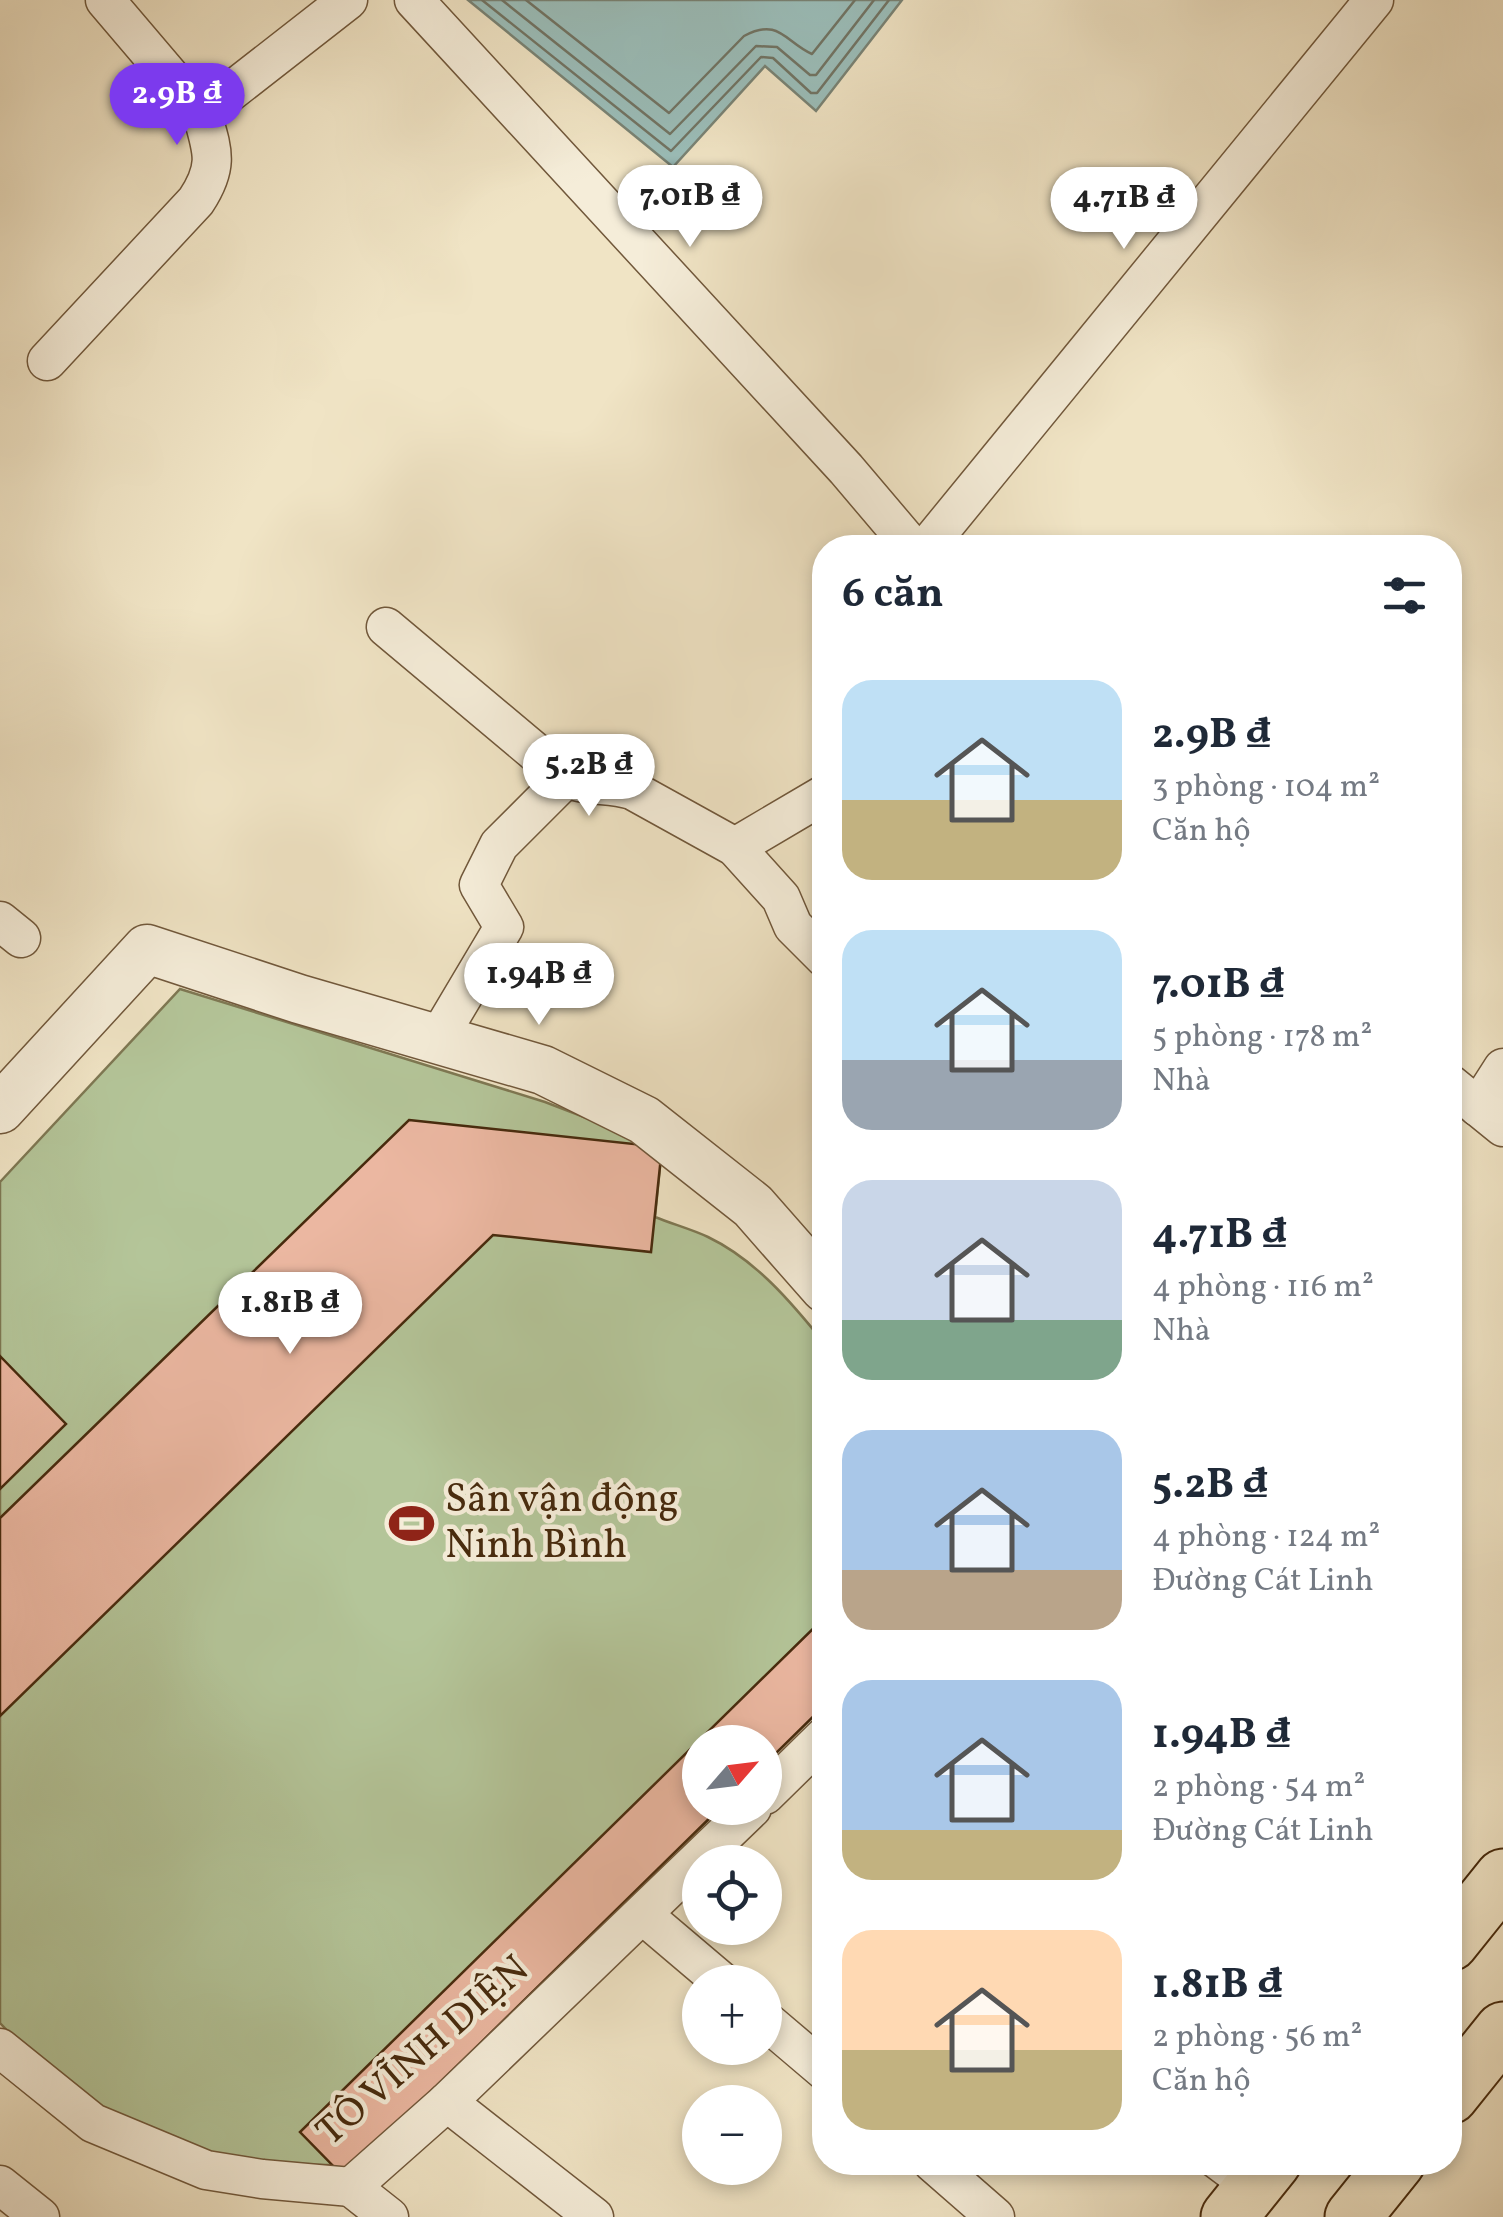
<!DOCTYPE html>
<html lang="vi">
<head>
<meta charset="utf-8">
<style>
	:root { --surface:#fff; --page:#f2f2f3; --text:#1f2937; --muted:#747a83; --accent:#7c3aed }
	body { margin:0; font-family:Vollkorn,serif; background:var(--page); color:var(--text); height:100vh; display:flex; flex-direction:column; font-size:38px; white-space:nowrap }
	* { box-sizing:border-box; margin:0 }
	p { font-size:32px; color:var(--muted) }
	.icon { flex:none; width:55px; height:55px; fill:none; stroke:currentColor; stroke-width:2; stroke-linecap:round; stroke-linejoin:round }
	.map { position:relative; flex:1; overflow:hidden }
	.details { position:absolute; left:812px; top:535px; width:650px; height:1640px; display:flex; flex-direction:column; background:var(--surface); border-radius:40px; box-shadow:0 5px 15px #0003 }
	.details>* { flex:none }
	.needle { width:65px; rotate:62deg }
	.tools { position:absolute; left:682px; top:1725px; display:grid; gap:20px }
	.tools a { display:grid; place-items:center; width:100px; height:100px; border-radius:50%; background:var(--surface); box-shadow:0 5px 15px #0003; font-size:50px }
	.price { position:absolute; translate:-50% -85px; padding:0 22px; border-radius:35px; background:#fff; color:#222; font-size:32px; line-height:65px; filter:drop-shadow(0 2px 5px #0008) }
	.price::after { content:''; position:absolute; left:50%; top:60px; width:30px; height:22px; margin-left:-15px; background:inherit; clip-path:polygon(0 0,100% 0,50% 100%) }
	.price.selected { background:var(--accent); color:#fff }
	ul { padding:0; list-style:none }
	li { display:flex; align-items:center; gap:30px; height:250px; padding:0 30px }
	li span { display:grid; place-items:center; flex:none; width:280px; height:200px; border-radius:30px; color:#555 }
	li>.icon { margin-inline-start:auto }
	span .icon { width:120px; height:120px; fill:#fffc; stroke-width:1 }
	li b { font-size:42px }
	h2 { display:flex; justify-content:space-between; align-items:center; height:120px; padding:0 30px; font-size:42px }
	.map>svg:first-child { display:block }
	.green { fill:#b4c599; stroke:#7e7853; stroke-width:2.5 }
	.water { fill:#9bbeba; stroke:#798375; stroke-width:2.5 }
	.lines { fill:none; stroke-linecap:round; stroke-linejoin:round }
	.shore { stroke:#717464; stroke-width:2.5 }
	.building { fill:#ebb7a1; stroke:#472a0d; stroke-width:2.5 }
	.service-casing { stroke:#71583b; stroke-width:21 }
	.minor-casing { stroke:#71583b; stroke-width:41 }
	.tertiary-casing { stroke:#71583b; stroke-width:51 }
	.trunk-casing { stroke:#472a0d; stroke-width:59 }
	.service { stroke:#f5edd9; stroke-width:18 }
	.minor { stroke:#f5edd9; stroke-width:38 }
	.tertiary { stroke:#f5edd9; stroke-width:48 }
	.trunk { stroke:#f0e4c5; stroke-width:55 }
	.labels { text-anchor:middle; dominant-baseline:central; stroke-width:9; stroke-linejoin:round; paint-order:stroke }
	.poi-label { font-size:40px; fill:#472a0d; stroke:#f5edd9; text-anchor:start }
	.street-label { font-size:40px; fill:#472a0d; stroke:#f5edd9 }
</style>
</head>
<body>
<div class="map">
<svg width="1503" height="2217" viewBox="0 0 1503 2217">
	<rect width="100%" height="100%" fill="#f0e4c5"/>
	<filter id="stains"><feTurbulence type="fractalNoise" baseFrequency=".002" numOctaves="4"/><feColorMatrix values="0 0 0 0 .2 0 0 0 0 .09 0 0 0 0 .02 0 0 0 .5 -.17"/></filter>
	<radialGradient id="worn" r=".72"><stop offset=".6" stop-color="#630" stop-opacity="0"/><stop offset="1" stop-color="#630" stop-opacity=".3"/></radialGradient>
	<path class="green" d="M180 989 545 1102 662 1147 655 1217C672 1224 691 1229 708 1237 756 1260 792 1303 825 1344V1705L765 1742H700V1808H720L344 2177 332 2165H271L205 2154 91 2103 40 2065 0 2023V1182Z"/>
	<polygon class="water" points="468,0 902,0 816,111 765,66 673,167"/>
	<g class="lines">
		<g class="shore">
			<polyline points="482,0 671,151 761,57 773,58 811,93 817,93 889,0"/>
			<polyline points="502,0 670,134 756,46 777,47 810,75 816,75 874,0"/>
			<path d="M526 0 669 113 744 36C779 17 785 42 812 54L855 0"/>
		</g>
	</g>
	<g class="building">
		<polygon points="409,1120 662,1147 651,1252 493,1235 0,1716 0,1518"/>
		<polygon points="0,1356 66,1424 0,1489"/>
		<polygon points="825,1617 825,1705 765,1764 765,1742 700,1742 700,1808 720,1808 344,2177 300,2132"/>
	</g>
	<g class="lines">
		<defs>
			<polyline id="service" points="1204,2162 1244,2192"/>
			<g id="minor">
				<polyline points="105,0 202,114"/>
				<polyline points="414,0 846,469 913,548"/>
				<path d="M47 361 196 201C219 166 213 152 202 114L348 0"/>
				<polyline points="926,548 1374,0"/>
				<path d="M386 627 566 778C588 787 609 783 632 790L735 847 781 898 793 926 825 958"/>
				<polyline points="735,847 825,794"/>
				<polyline points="0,921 21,938"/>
				<polyline points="438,1038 504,927 479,885 499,845 566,778"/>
				<polyline points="1450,1084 1503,1127"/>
				<polyline points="1478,1107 1503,1068"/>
				<polyline points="765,1795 825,1736"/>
				<polyline points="643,1915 722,1982"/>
				<polyline points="765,2020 825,2071"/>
				<polyline points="0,2048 93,2123 206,2170 262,2179 351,2187 447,2102 752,1808"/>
				<polyline points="447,2102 594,2217"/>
				<polyline points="932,2162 995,2217"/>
				<polyline points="0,2185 40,2217"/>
				<polyline points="351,2187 389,2217"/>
			</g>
			<polyline id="tertiary" points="0,1109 147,949 299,999 543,1070 644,1120 753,1206 825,1288"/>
			<g id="trunk">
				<polyline points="1450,1943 1503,1877"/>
				<polyline points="1450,2096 1503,2030"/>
				<polyline points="1229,2217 1273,2162"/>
				<polyline points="1353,2217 1397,2162"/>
			</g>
		</defs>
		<use href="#service" class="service-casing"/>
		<use href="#minor" class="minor-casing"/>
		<use href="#tertiary" class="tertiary-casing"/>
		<use href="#trunk" class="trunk-casing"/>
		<use href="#service" class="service"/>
		<use href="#minor" class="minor"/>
		<use href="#tertiary" class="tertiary"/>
		<use href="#trunk" class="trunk"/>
	</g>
	<defs>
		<symbol id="stadium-bare" viewBox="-9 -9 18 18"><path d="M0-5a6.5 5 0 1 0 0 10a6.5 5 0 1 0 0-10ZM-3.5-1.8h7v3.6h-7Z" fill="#8f2418" stroke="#f5edd9" stroke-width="2.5" paint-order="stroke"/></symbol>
	</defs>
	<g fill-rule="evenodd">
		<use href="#stadium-bare" x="380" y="1492" width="63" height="63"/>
	</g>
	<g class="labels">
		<g class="poi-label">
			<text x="445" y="1501">Sân vận động<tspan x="445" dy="46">Ninh Bình</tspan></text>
		</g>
		<g class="street-label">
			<text transform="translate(424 2052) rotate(-41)">TÔ VĨNH DIỆN</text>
		</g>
	</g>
	<rect width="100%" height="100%" filter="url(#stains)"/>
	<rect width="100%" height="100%" fill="url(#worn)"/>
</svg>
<div class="tools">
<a><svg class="needle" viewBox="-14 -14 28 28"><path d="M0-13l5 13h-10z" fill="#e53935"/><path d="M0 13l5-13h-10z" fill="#747a83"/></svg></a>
<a><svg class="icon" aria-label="locate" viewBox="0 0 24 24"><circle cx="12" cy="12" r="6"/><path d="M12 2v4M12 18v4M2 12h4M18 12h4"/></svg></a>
<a>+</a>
<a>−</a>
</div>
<b class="price selected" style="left:177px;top:148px">2.9B ₫</b>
<b class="price" style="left:690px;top:250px">7.01B ₫</b>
<b class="price" style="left:1124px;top:252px">4.71B ₫</b>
<b class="price" style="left:589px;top:819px">5.2B ₫</b>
<b class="price" style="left:539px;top:1028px">1.94B ₫</b>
<b class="price" style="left:290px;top:1357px">1.81B ₫</b>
<section class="details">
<h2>6 căn<svg class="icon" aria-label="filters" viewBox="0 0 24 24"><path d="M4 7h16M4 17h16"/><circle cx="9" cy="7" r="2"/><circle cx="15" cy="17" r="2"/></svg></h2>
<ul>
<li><span style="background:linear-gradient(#bfe0f5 60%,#c2b280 0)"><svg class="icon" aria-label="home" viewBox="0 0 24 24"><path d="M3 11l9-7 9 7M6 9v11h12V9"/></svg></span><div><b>2.9B ₫</b><p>3 phòng · 104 m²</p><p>Căn hộ</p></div></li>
<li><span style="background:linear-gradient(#bfe0f5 65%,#9aa5b1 0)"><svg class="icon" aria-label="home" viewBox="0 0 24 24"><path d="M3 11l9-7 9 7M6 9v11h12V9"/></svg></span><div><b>7.01B ₫</b><p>5 phòng · 178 m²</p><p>Nhà</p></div></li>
<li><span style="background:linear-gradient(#c9d6e8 70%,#7fa58c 0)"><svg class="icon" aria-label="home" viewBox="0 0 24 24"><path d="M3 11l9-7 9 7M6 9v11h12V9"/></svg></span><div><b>4.71B ₫</b><p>4 phòng · 116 m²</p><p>Nhà</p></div></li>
<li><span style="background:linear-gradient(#a9c7e8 70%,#b9a48a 0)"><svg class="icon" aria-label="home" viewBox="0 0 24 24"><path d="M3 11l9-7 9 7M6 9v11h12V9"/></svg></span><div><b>5.2B ₫</b><p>4 phòng · 124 m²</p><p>Đường Cát Linh</p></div></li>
<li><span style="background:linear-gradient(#a9c7e8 75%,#c2b280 0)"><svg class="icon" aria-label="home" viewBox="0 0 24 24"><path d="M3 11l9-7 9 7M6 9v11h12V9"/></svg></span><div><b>1.94B ₫</b><p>2 phòng · 54 m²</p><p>Đường Cát Linh</p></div></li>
<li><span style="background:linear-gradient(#ffd9b3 60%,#c2b280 0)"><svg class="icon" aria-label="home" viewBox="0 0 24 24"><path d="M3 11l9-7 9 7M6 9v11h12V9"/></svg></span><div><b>1.81B ₫</b><p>2 phòng · 56 m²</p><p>Căn hộ</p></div></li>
</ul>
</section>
</div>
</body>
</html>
